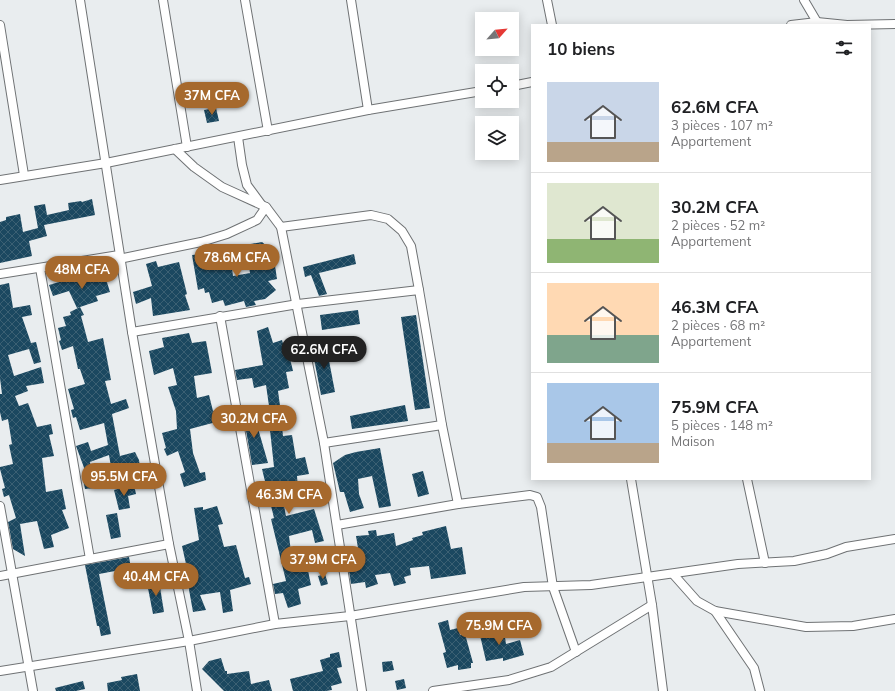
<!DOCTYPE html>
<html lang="fr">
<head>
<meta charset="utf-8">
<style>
	:root { --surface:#fff; --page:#f6f6f6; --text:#202124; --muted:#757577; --line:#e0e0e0; --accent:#a6692d }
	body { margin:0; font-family:Mulish,sans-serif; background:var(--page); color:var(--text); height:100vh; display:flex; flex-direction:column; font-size:15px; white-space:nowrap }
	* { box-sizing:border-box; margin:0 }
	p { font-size:13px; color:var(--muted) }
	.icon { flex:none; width:22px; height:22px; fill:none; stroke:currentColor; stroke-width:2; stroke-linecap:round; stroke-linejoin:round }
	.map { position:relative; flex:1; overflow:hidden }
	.sheet { position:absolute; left:531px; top:24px; width:340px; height:456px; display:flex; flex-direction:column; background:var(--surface); border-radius:0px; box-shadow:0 2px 10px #0003 }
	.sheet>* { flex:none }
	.needle { width:26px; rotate:63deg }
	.fabs { position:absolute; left:475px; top:12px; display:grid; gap:8px }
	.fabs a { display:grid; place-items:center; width:44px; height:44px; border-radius:0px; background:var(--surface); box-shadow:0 2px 10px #0003; font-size:20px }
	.price { position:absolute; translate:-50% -34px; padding:0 9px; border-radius:14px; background:var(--accent); color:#fff; font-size:13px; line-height:26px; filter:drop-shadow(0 1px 2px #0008) }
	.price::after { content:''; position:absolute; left:50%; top:24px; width:12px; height:9px; margin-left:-6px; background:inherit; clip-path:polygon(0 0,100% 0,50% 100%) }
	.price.current { background:#222; color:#fff }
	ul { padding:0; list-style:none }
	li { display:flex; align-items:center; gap:12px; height:100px; padding:0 16px }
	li+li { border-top:1px solid var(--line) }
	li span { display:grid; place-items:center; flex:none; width:112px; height:80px; border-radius:0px; color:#555 }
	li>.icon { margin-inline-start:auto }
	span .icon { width:48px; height:48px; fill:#fffc; stroke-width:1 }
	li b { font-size:17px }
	h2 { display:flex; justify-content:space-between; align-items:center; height:48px; padding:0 16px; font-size:17px }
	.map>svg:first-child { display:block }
	.building { fill:url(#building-cross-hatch) }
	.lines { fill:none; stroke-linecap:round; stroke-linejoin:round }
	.minor-casing { stroke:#6f7274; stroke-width:10 }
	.minor { stroke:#fff; stroke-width:8 }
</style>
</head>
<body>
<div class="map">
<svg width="895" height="691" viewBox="0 0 895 691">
	<defs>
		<pattern id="building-cross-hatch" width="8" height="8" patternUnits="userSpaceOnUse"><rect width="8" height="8" fill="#1b4860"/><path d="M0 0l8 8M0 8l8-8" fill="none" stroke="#3b6073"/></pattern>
	</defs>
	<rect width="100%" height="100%" fill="#e9edef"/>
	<g class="building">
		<polygon points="216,108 219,121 207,123 204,110"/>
		<polygon points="92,199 95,215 44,225 47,236 29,241 32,256 0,263 0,222 6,220 6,217 20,214 23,232 38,228 34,206 45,204 47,215 69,210 68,203 81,201 82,202"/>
		<polygon points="262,242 269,248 259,261 274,259 277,279 268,281 276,290 265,299 254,301 256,305 246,307 244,301 225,306 223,300 212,303 209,292 205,293 204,288 198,290 192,255 201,254 203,264 218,261 218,256 230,254 233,276 250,273 245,245"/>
		<polygon points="354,254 356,264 319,273 327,294 319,296 311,275 305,277 303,267"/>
		<polygon points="156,261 158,267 179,262 187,294 185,295 190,310 153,316 151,298 136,304 133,292 152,286 146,264"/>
		<polygon points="98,276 100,281 106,279 110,292 96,296 98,301 77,308 69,291 53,296 49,285 76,277 77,282"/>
		<polygon points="9,283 13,308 30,305 32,315 22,317 31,343 36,342 41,362 34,364 29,349 8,355 14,376 41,367 44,383 26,386 28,391 15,396 19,406 28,403 37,427 51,424 53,434 49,435 54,456 42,458 46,492 62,489 66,509 62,510 69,528 51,535 54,547 44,549 37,521 20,524 25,556 13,549 8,522 16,518 9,495 4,497 2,489 5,488 0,469 0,467 13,464 9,445 12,444 8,419 2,421 0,412 0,394 2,394 0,378 0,285"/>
		<polygon points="80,307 84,315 81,316 88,342 103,338 111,380 105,381 111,404 126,399 129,408 112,414 120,456 135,452 139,460 141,475 133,477 130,465 111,467 109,455 90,462 95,488 85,489 82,474 86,473 76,446 88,442 91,451 108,445 104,423 80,430 76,417 73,418 71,410 74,409 68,389 85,384 80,369 78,369 73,346 62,350 59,341 61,340 58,328 66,326 63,317 71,315 70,312"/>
		<polygon points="358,310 360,324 322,330 320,315"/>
		<polygon points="416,315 430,408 415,410 401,317"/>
		<polygon points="268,327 273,343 282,340 285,351 288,350 293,371 286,372 289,388 278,391 281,413 270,413 266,385 254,388 252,378 237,380 235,370 263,365 257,331"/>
		<polygon points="189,333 192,343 206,341 212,373 194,376 197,398 209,395 213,411 216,410 220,421 190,429 193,453 200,473 205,472 206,480 184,487 180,474 185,472 178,451 167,456 164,449 166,448 162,433 177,429 176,411 168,387 177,385 173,368 154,375 149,351 164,347 162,338"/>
		<polygon points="326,345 335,392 321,395 312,348"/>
		<polygon points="249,405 254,426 257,425 268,463 252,465 242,407"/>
		<polygon points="405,405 408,421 352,429 350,416"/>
		<polygon points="282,427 283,436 292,435 296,459 305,457 309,474 297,476 298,489 281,491 286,516 314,509 324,541 315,543 312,530 289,536 292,560 305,556 311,585 298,589 301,604 288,608 283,593 275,594 273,584 286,581 271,519 274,518 262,469 274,467 270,430"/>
		<polygon points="380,448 391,506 379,508 372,476 358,479 359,494 364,508 350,512 344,492 340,492 333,463 345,455 356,452"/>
		<polygon points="423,471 429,494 418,497 412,474"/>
		<polygon points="134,485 136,494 128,496 130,508 119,510 114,490"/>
		<polygon points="217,506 223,524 218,525 224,547 236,545 245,578 249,577 251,584 230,590 233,611 223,613 220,592 200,595 206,610 193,612 188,584 195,582 187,563 186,564 182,546 199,540 194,508 203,507 203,510"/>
		<polygon points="117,513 121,537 111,539 106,515"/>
		<polygon points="446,526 451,549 462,547 466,574 431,579 429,566 410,568 411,575 404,577 406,583 394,586 390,573 375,575 378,584 366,588 365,582 351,584 346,551 358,548 356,536 369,535 368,531 376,530 377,536 394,533 396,546 413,540 412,538 423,535 422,532"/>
		<polygon points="129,557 131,568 99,574 111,634 101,636 99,626 97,626 85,565"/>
		<polygon points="325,574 328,584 321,586 318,576"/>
		<polygon points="159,581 164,612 153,614 147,583"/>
		<polygon points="448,620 450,630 458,628 460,635 465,634 473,663 471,663 471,668 458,670 458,665 447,668 443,653 446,652 438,623"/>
		<polygon points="491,629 492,632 504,631 506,644 520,640 524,655 503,661 503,658 486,661 479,631"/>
		<polygon points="339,652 342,667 337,668 342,683 331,686 332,690 326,691 293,691 290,679 323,671 320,660 330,657 330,654"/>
		<polygon points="221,658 225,671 227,671 227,674 249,671 251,684 269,680 272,691 224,691 202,669 209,661"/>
		<polygon points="392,661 394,670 383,672 382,662"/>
		<polygon points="137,674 140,691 108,691 107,683 122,680 121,677"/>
		<polygon points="404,679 406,688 397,690 395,681"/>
		<polygon points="83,681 85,689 76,691 56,691 55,688"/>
	</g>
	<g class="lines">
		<defs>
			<g id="minor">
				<polyline points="80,0 132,332 169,544 189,641 197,691"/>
				<polyline points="163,0 187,147"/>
				<polyline points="245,0 268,131"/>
				<polyline points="351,0 368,110"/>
				<polyline points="547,0 552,25"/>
				<polyline points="804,0 817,22 817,25"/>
				<polyline points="0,25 24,175"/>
				<polyline points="791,25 817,22 847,25 895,24"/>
				<polyline points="512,86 532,82"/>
				<polyline points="238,137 242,165 247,185 261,204"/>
				<polyline points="175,149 194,167 222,187 266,207 281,227 324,443 362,691"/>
				<polyline points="0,180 106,163 368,110 482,91"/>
				<polyline points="281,227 371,215 388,219 402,231 411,246 419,290"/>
				<polyline points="119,259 201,242 227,234 257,220 266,207"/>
				<polyline points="40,268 90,559"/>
				<polyline points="0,274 119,255"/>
				<polyline points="220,316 275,624"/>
				<polyline points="132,332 298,304 419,290 442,425 458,504"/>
				<polyline points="324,443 442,425"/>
				<polyline points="631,479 652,605 663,691"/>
				<polyline points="747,479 765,563"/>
				<polyline points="0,506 33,691"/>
				<polyline points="337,525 458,504 530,495 537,497 541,507 553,587 576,652"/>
				<polyline points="673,574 697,601 715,611 806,627 853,626 895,619"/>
				<polyline points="0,576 169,544"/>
				<polyline points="715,611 754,668 760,691"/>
				<polyline points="0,671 189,641 275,624 350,616 524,587 591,585 738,564 794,561 827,554 846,547 895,539"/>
				<polyline points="433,691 509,680 551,667 652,605"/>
			</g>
		</defs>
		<use href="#minor" class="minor-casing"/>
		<use href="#minor" class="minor"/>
	</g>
</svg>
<div class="fabs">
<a><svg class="needle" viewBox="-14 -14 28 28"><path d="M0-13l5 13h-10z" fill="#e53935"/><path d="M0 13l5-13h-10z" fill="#757577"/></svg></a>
<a><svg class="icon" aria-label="locate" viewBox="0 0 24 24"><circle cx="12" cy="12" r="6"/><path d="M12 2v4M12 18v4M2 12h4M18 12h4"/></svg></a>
<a><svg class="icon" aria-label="layers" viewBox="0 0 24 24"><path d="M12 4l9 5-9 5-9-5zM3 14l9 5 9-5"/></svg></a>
</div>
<b class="price" style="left:212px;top:116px">37M CFA</b>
<b class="price" style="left:237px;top:278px">78.6M CFA</b>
<b class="price" style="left:82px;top:290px">48M CFA</b>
<b class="price current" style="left:324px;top:370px">62.6M CFA</b>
<b class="price" style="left:254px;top:439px">30.2M CFA</b>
<b class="price" style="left:124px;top:497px">95.5M CFA</b>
<b class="price" style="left:289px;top:515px">46.3M CFA</b>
<b class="price" style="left:323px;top:580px">37.9M CFA</b>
<b class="price" style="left:156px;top:597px">40.4M CFA</b>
<b class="price" style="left:499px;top:646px">75.9M CFA</b>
<section class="sheet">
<h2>10 biens<svg class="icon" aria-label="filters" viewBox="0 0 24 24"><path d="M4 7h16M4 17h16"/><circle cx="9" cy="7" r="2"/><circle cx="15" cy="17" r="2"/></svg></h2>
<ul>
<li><span style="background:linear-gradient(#c9d6e8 75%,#b9a48a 0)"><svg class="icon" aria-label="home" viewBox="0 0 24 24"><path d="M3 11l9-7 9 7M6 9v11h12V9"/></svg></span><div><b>62.6M CFA</b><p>3 pièces · 107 m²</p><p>Appartement</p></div></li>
<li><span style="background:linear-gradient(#dfe7d0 70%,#8fb573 0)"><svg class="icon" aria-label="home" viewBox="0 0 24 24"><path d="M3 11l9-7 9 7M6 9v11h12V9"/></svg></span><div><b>30.2M CFA</b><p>2 pièces · 52 m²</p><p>Appartement</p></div></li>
<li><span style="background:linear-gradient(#ffd9b3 65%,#7fa58c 0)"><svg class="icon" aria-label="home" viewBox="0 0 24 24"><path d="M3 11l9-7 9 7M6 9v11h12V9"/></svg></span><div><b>46.3M CFA</b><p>2 pièces · 68 m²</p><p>Appartement</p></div></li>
<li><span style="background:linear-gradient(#a9c7e8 75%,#b9a48a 0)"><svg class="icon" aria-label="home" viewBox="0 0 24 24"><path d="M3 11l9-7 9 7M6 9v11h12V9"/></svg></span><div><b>75.9M CFA</b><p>5 pièces · 148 m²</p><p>Maison</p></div></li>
</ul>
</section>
</div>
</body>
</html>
